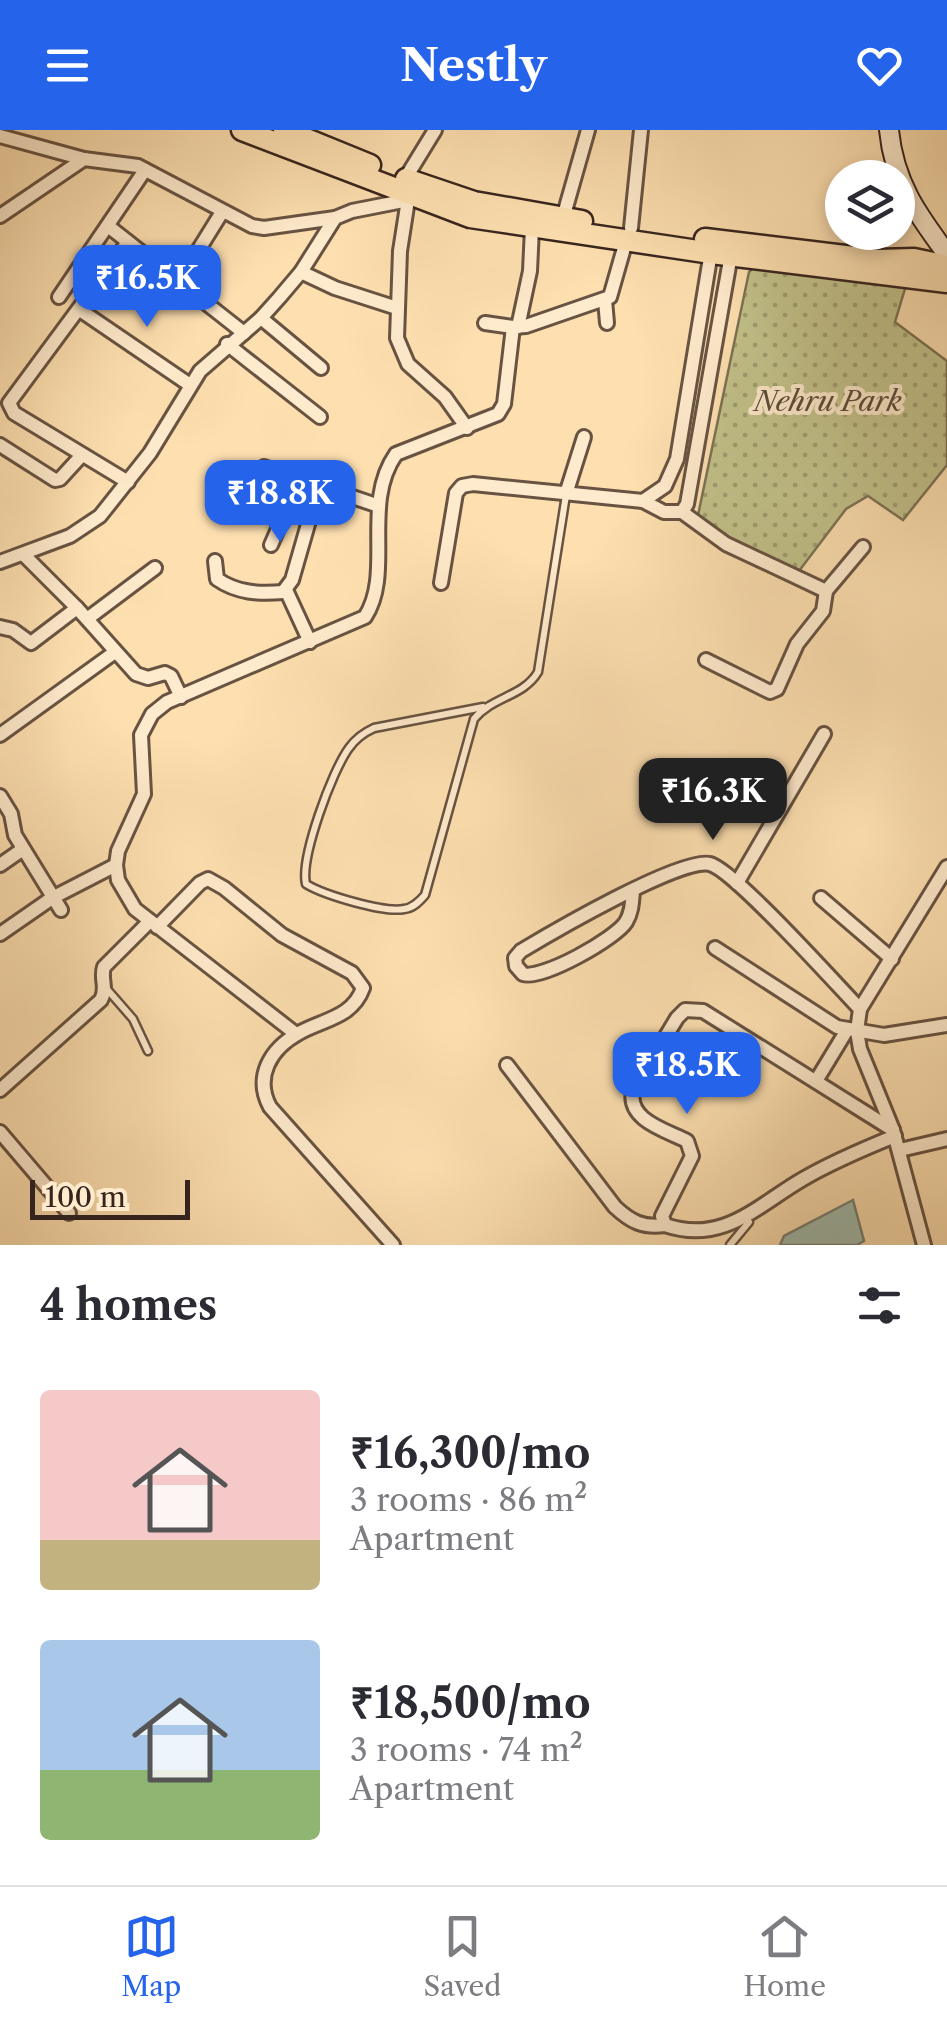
<!DOCTYPE html>
<html lang="en">
<head>
<meta charset="utf-8">
<style>
	:root { --surface:#fff; --page:#f2f2f3; --text:#2b2b33; --muted:#7c7c81; --line:#e1e1e2; --accent:#2563eb }
	body { margin:0; font-family:"Libre Caslon Text",serif; background:var(--page); color:var(--text); height:100vh; display:flex; flex-direction:column; font-size:38px; white-space:nowrap }
	* { box-sizing:border-box; margin:0 }
	p { font-size:32px; color:var(--muted) }
	.icon { flex:none; width:55px; height:55px; fill:none; stroke:currentColor; stroke-width:2; stroke-linecap:round; stroke-linejoin:round }
	.map { position:relative; height:1115px; overflow:hidden }
	.details { display:flex; flex-direction:column; background:var(--surface); flex:1 }
	.details>* { flex:none }
	.fabs { position:absolute; left:825px; top:30px; display:grid; gap:20px }
	.fabs a { display:grid; place-items:center; width:90px; height:90px; border-radius:50%; background:var(--surface); box-shadow:0 5px 15px #0003; font-size:50px }
	.scale { position:absolute; left:30px; bottom:25px; width:160px; box-sizing:border-box; padding-left:10px; border:5px solid #37241d; border-top:0; font-size:28px; line-height:35px; white-space:nowrap; color:#37241d; -webkit-text-stroke:8px #feeacc; paint-order:stroke }
	.price { position:absolute; translate:-50% -85px; padding:0 22px; border-radius:20px; background:var(--accent); color:#fff; font-size:32px; line-height:65px; filter:drop-shadow(0 2px 5px #0008) }
	.price::after { content:''; position:absolute; left:50%; top:60px; width:30px; height:22px; margin-left:-15px; background:inherit; clip-path:polygon(0 0,100% 0,50% 100%) }
	.price.selected { background:#222; color:#fff }
	ul { padding:0; list-style:none }
	li { display:flex; align-items:center; gap:30px; height:250px; padding:0 40px }
	li span { display:grid; place-items:center; flex:none; width:280px; height:200px; border-radius:10px; color:#555 }
	li>.icon { margin-inline-start:auto }
	span .icon { width:120px; height:120px; fill:#fffc; stroke-width:1 }
	li b { font-size:42px }
	h2 { display:flex; justify-content:space-between; align-items:center; height:120px; padding:0 40px; font-size:42px }
	header { display:flex; justify-content:space-between; align-items:center; height:130px; padding:0 40px; background:var(--accent); color:#fff; font-size:45px; font-weight:800 }
	.tabs { display:flex; justify-content:space-around; align-items:center; height:140px; border-top:2px solid var(--line); background:var(--surface); font-size:28px; color:var(--muted) }
	.tabs a { display:grid; justify-items:center; gap:5px }
	.tabs .selected { color:var(--accent) }
	.map>svg:first-child { display:block }
	.park { fill:url(#park-dots); stroke:#7c7254; stroke-width:2.5 }
	.water { fill:#9fbcaf; stroke:#757f75; stroke-width:2.5 }
	.lines { fill:none; stroke-linecap:round; stroke-linejoin:round }
	.lane-casing { stroke:#685342; stroke-width:11 }
	.street-casing { stroke:#685342; stroke-width:18 }
	.secondary-casing { stroke:#37241d; stroke-width:22 }
	.primary-casing { stroke:#37241d; stroke-width:25 }
	.lane { stroke:#feeacc; stroke-width:6 }
	.street { stroke:#feeacc; stroke-width:12 }
	.secondary { stroke:#feeacc; stroke-width:18 }
	.primary { stroke:#fddfb0; stroke-width:20 }
	.labels { text-anchor:middle; dominant-baseline:central; stroke-width:8; stroke-linejoin:round; paint-order:stroke }
	.park-label { font-size:28px; font-style:italic; fill:#5a4b38; stroke:#feeacc }
</style>
</head>
<body>
<header><svg class="icon" aria-label="menu" viewBox="0 0 24 24"><path d="M4 6h16M4 12h16M4 18h16"/></svg>Nestly<svg class="icon" aria-label="heart" viewBox="0 0 24 24"><path d="M12 20l-8-8c-3-5 5-10 8-4 3-6 11-1 8 4z"/></svg></header>
<div class="map">
<svg width="947" height="1115" viewBox="0 0 947 1115">
	<defs>
		<pattern id="park-dots" width="8" height="8" patternUnits="userSpaceOnUse" patternTransform="scale(2.5)"><rect width="8" height="8" fill="#c2c18a"/><path d="M2 2h.1M6 6h.1" fill="none" stroke="#9e9d70" stroke-width="1.8" stroke-linecap="round"/></pattern>
	</defs>
	<rect width="100%" height="100%" fill="#fddfb0"/>
	<filter id="stains"><feTurbulence type="fractalNoise" baseFrequency=".002" numOctaves="4"/><feColorMatrix values="0 0 0 0 .2 0 0 0 0 .09 0 0 0 0 .02 0 0 0 .5 -.17"/></filter>
	<radialGradient id="worn" r=".72"><stop offset=".6" stop-color="#630" stop-opacity="0"/><stop offset="1" stop-color="#630" stop-opacity=".3"/></radialGradient>
	<polygon class="park" points="758,133 907,152 895,192 947,231 947,335 903,390 868,366 846,379 796,445 697,390 749,142"/>
	<polygon class="water" points="853,1070 864,1111 857,1115 780,1115 784,1106"/>
	<g class="lines">
		<defs>
			<g id="lane">
				<path d="M483 577 374 598C363 603 356 608 349 618 332 641 300 728 306 754 324 765 384 783 404 779 413 778 419 772 425 765L474 589C493 566 523 567 538 542L566 365"/>
				<polyline points="106,858 133,889 148,921"/>
				<polyline points="730,1115 749,1092"/>
			</g>
			<g id="street">
				<polyline points="0,6 84,29 138,36 252,96 264,98 335,88"/>
				<polyline points="405,49 435,0"/>
				<polyline points="408,70 400,121 397,208 408,234 445,267 467,298"/>
				<polyline points="0,86 84,29"/>
				<polyline points="563,88 588,0"/>
				<polyline points="108,96 244,203"/>
				<polyline points="631,98 641,0"/>
				<polyline points="301,142 335,158 397,178"/>
				<polyline points="178,153 222,82"/>
				<polyline points="59,167 145,40"/>
				<polyline points="605,170 607,193"/>
				<polyline points="80,180 190,255"/>
				<polyline points="261,188 321,238"/>
				<polyline points="485,193 513,197 526,196 610,167 626,111"/>
				<polyline points="518,197 530,141 532,98"/>
				<polyline points="227,214 320,287"/>
				<polyline points="0,315 55,350 60,349 82,325"/>
				<polyline points="264,337 379,376"/>
				<polyline points="128,352 14,283 9,273 128,112"/>
				<polyline points="566,364 584,307"/>
				<polyline points="643,371 665,356 677,329 712,116"/>
				<polyline points="682,382 726,414 826,461 863,417"/>
				<polyline points="271,415 300,349"/>
				<polyline points="23,424 77,478 136,544 148,548 165,543 171,546 181,567"/>
				<path d="M215 431 217 449C237 463 259 464 283 462L292 450 319 356"/>
				<polyline points="0,432 70,406 100,386 150,323 200,241 261,188 279,168 301,142 335,88 352,81 408,70 410,64"/>
				<polyline points="441,453 456,363 462,356 473,354 643,371 664,382 682,382 687,374 732,119"/>
				<polyline points="286,460 310,512"/>
				<polyline points="87,489 155,438"/>
				<polyline points="0,497 13,500 31,513 77,478"/>
				<polyline points="706,530 770,562 777,559 797,514 823,481 826,461"/>
				<polyline points="0,605 115,522"/>
				<polyline points="0,666 11,684 15,705 61,780"/>
				<polyline points="0,735 23,719"/>
				<polyline points="737,753 824,604"/>
				<path d="M633 761C632 772 632 782 626 792 615 809 542 850 523 844L516 836 515 828 521 821C551 803 681 727 710 734 735 741 836 854 860 879"/>
				<polyline points="821,768 892,829"/>
				<path d="M157 797 200 753 208 749 224 758 282 805 352 843 363 858C352 888 324 889 299 903 270 919 254 947 270 977L393 1115"/>
				<polyline points="0,804 52,768 116,735"/>
				<polyline points="715,818 837,897 884,905 947,895"/>
				<path d="M296 904 135 779 118 750 116 735 118 721 144 664 141 605 152 584 167 572 365 487C394 443 361 374 396 324L498 284 504 274 513 197"/>
				<path d="M507 935 615 1077C631 1092 643 1098 665 1095"/>
				<polyline points="816,951 847,900"/>
				<path d="M0 960 101 870C108 858 100 849 104 837L150 791"/>
				<path d="M893 1000 703 881 685 880 677 888 633 961C627 990 665 1000 687 1011L692 1026 662 1086 665 1095C723 1115 758 1075 803 1049 832 1032 863 1019 895 1006"/>
				<polyline points="0,1002 69,1083"/>
				<polyline points="900,1020 947,1009"/>
				<polyline points="924,1115 893,1000 860,919 857,901 860,879 947,737"/>
			</g>
			<path id="secondary" d="M889 0C894 52 917 84 947 124"/>
			<g id="primary">
				<polyline points="242,0 470,87 711,123 947,152"/>
				<polyline points="284,0 370,35"/>
				<polyline points="406,49 474,72 582,91"/>
				<polyline points="705,109 878,130 914,129 947,136"/>
			</g>
		</defs>
		<use href="#lane" class="lane-casing"/>
		<use href="#street" class="street-casing"/>
		<use href="#secondary" class="secondary-casing"/>
		<use href="#primary" class="primary-casing"/>
		<use href="#lane" class="lane"/>
		<use href="#street" class="street"/>
		<use href="#secondary" class="secondary"/>
		<use href="#primary" class="primary"/>
	</g>
	<g class="labels">
		<g class="park-label">
			<text x="828" y="271">Nehru Park</text>
		</g>
	</g>
	<rect width="100%" height="100%" filter="url(#stains)"/>
	<rect width="100%" height="100%" fill="url(#worn)"/>
</svg>
<div class="fabs">
<a><svg class="icon" aria-label="layers" viewBox="0 0 24 24"><path d="M12 4l9 5-9 5-9-5zM3 14l9 5 9-5"/></svg></a>
</div>
<div class="scale">100 m</div>
<b class="price" style="left:147px;top:200px">₹16.5K</b>
<b class="price" style="left:280px;top:415px">₹18.8K</b>
<b class="price selected" style="left:713px;top:713px">₹16.3K</b>
<b class="price" style="left:687px;top:987px">₹18.5K</b>
</div>
<section class="details">
<h2>4 homes<svg class="icon" aria-label="filters" viewBox="0 0 24 24"><path d="M4 7h16M4 17h16"/><circle cx="9" cy="7" r="2"/><circle cx="15" cy="17" r="2"/></svg></h2>
<ul>
<li><span style="background:linear-gradient(#f6c9c9 75%,#c2b280 0)"><svg class="icon" aria-label="home" viewBox="0 0 24 24"><path d="M3 11l9-7 9 7M6 9v11h12V9"/></svg></span><div><b>₹16,300/mo</b><p>3 rooms · 86 m²</p><p>Apartment</p></div></li>
<li><span style="background:linear-gradient(#a9c7e8 65%,#8fb573 0)"><svg class="icon" aria-label="home" viewBox="0 0 24 24"><path d="M3 11l9-7 9 7M6 9v11h12V9"/></svg></span><div><b>₹18,500/mo</b><p>3 rooms · 74 m²</p><p>Apartment</p></div></li>
</ul>
</section>
<nav class="tabs">
<a class="selected"><svg class="icon" aria-label="map" viewBox="0 0 24 24"><path d="M3 6l6-2 6 2 6-2v14l-6 2-6-2-6 2zM9 4v14M15 6v14"/></svg>Map</a>
<a><svg class="icon" aria-label="saved" viewBox="0 0 24 24"><path d="M7 4h10v16l-5-4-5 4z"/></svg>Saved</a>
<a><svg class="icon" aria-label="home" viewBox="0 0 24 24"><path d="M3 11l9-7 9 7M6 9v11h12V9"/></svg>Home</a>
</nav>
</body>
</html>
